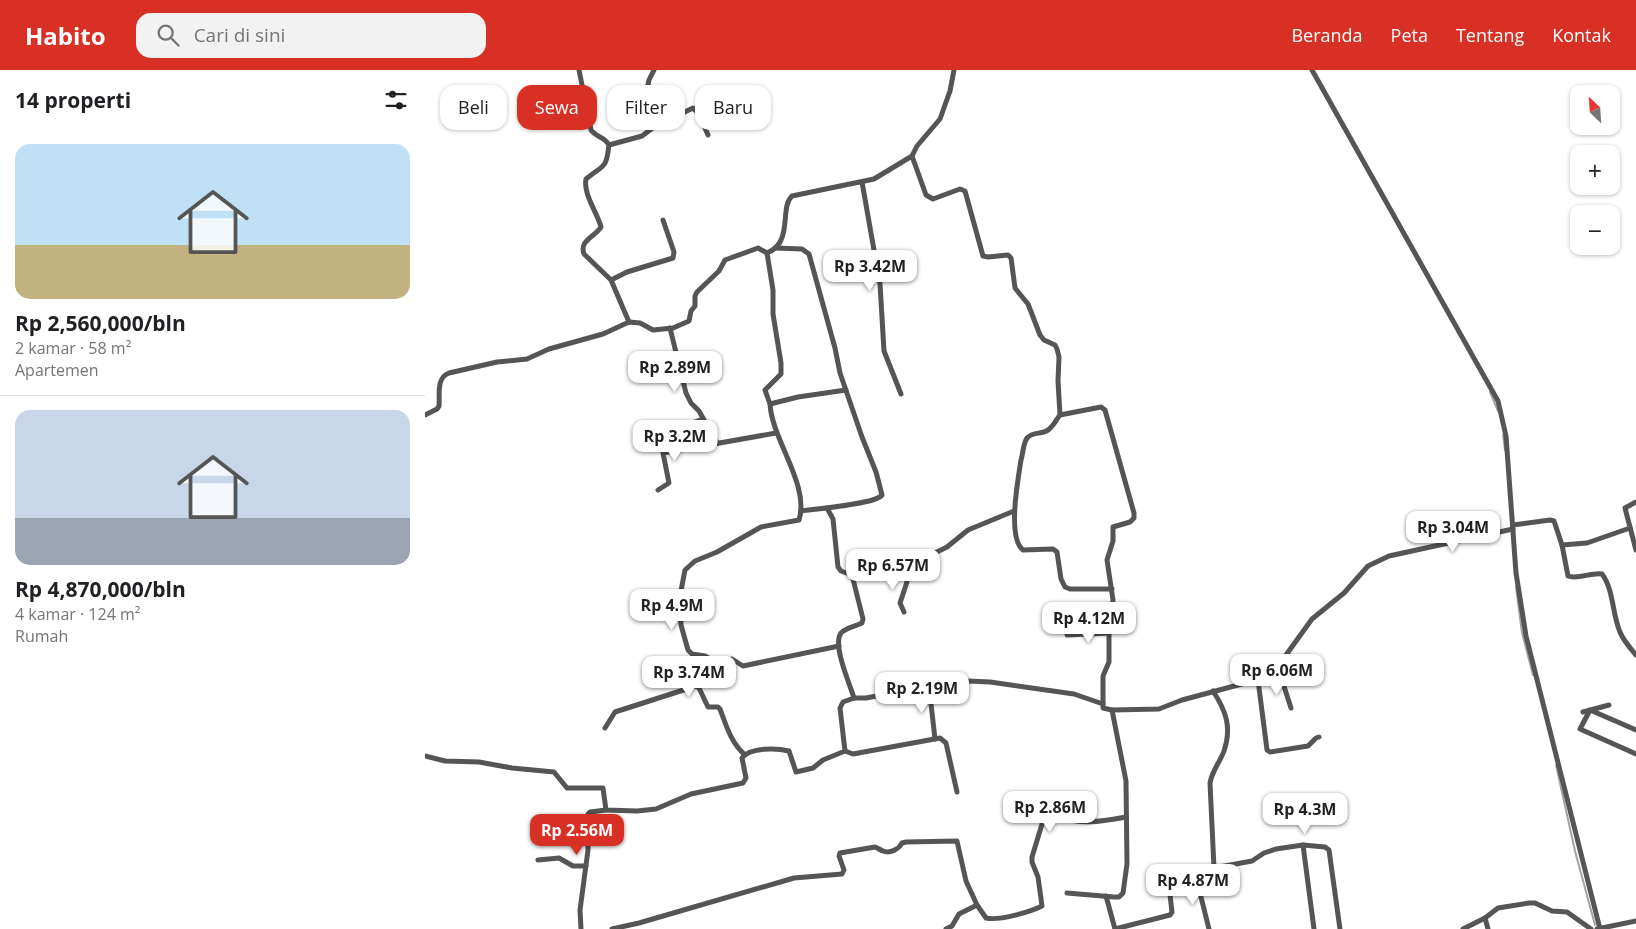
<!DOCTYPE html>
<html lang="id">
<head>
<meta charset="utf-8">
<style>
	:root { --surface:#fff; --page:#f2f2f2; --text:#202124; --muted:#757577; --line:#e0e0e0; --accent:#d93025 }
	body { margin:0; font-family:"Open Sans",sans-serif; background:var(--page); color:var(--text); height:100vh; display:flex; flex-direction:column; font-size:19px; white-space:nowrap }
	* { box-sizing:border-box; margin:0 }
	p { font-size:16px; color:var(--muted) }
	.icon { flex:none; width:28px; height:28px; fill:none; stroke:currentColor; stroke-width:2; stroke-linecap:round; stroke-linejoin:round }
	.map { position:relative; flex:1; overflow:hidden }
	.drawer { display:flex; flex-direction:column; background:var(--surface); width:425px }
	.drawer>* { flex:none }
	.hud { position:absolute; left:15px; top:15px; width:475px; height:45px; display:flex; gap:10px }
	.needle { width:32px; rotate:335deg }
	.tools { position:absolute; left:1145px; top:15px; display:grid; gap:10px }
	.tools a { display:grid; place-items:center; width:50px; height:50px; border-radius:10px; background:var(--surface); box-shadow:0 1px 4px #0004; font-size:25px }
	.price { position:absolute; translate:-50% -42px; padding:0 11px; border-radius:10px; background:#fff; color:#222; font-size:16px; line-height:32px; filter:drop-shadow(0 1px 2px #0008) }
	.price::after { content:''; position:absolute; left:50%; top:30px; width:15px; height:11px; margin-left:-8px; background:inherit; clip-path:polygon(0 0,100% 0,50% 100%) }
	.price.active { background:var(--accent); color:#fff }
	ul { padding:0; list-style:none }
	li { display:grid; align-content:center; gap:10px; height:265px; padding:0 15px }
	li+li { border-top:1px solid var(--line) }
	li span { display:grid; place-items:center; height:155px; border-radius:15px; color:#555 }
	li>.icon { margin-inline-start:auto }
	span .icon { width:90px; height:90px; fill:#fffc; stroke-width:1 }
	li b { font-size:21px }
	h2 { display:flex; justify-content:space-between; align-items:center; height:60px; padding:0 15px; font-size:21px }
	.chip { padding:0 18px; border-radius:15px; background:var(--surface); box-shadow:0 1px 4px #0004; font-size:18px; line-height:45px }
	.chip.active { background:var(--accent); color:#fff }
	header { display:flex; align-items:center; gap:30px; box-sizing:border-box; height:70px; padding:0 25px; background:var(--accent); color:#fff }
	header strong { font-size:24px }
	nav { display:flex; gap:28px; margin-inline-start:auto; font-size:18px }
	.search { width:350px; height:45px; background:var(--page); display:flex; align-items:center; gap:12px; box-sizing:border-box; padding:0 18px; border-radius:15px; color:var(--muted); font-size:19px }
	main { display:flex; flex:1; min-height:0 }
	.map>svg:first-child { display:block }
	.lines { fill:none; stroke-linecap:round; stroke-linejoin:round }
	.stream { stroke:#a3a3a3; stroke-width:2 }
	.street { stroke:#555; stroke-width:5 }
</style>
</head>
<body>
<header>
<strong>Habito</strong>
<div class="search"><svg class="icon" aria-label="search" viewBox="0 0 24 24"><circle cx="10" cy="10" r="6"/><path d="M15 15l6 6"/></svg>Cari di sini</div>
<nav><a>Beranda</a><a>Peta</a><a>Tentang</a><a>Kontak</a></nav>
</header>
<main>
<section class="drawer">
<h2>14 properti<svg class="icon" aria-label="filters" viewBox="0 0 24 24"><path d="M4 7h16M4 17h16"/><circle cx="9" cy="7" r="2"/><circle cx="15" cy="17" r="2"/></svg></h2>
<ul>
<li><span style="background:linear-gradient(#bfe0f5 65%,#c2b280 0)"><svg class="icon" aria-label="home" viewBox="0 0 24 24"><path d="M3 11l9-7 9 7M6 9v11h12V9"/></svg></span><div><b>Rp 2,560,000/bln</b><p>2 kamar · 58 m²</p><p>Apartemen</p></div></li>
<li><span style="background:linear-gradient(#c9d6e8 70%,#9aa5b1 0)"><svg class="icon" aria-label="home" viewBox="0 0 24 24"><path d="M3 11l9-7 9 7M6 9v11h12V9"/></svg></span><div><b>Rp 4,870,000/bln</b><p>4 kamar · 124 m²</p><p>Rumah</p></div></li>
</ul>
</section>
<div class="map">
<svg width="1211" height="859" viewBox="0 0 1211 859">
	<rect width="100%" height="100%" fill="#fff"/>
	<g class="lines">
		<g class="stream">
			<polyline points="1065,322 1073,341"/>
			<polyline points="1078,365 1080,380"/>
			<polyline points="1091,517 1097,563 1108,605"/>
			<polyline points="1131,695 1150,781 1170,855"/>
		</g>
		<g class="street">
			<path d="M154 0 166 60C171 67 180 67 184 75 181 100 179 94 161 109 158 124 172 142 176 157 170 167 154 170 159 184L186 210 204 252"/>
			<polyline points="887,0 1073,331 1081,366 1091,503 1101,566 1175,859"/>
			<polyline points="229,57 268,38 274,44 283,65"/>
			<polyline points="184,75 217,66 229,57 221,24 224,10 229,0"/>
			<polyline points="487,86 501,125 508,129 535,119 540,121 558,186 563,187 583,185 586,188 590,218 603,234 615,265 619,270 630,275 632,279 634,287 633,311 635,345 676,337 680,340 709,443 709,448 705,452 688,457 688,471 682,490 688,530 684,563 684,592 678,606 678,638 687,640 734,639 757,630 843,607 848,603 887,549 919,523 943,496 964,486 1088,459"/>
			<polyline points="437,112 455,214 459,281 476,324"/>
			<path d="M350 178 377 179 384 184 410 278 415 303 437 367 451 402 457 425C451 434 390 439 376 441"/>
			<path d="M342 183C369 172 354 138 367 126L449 109 487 86 492 76 515 49 525 21 529 0"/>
			<polyline points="186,210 202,202 248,188 249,182 238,150"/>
			<polyline points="245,258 261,323 266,333 274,341 292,373"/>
			<path d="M0 345 12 339 14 336C15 324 11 308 24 303L72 292 102 289 124 279 178 264 204 252 215 253 228 260 248 258 264 251 266 241 270 236V226L272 222 294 201 300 190 333 178 342 183 348 220V244L356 293V304L340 320 345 334"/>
			<path d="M635 345C631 350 628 357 623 360 617 365 608 361 602 368 598 374 598 384 596 390 593 409 582 468 598 480L628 479 632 482 636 509 640 517 645 519H687"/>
			<polyline points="239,355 256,357 278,349"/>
			<polyline points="233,420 244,413 238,383 351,363"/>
			<polyline points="1211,432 1200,438 1211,480"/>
			<polyline points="402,438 408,449 413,497 416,501 427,505 433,505 512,482 522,477 543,460 589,441"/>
			<path d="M1088 455 1125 450 1129 451 1137 475 1143 506C1153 510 1166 502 1177 504 1189 520 1187 544 1195 562 1198 570 1205 578 1211 585"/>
			<polyline points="1137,475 1162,473 1205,458"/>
			<polyline points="477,492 482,512 475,533 479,542"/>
			<path d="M427 505 438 549 437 553C431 556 420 558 416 563 407 575 425 614 429 628"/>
			<polyline points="642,565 684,563"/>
			<path d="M414 576 318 596 307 589 290 592 280 586 267 584 263 580 256 555 255 526 260 500 270 491 292 482 336 457 374 450C385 415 347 370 345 334L373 327 421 320"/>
			<polyline points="848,603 853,604 856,607 866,638"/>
			<polyline points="833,610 842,680 845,682 883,676 891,668 894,667"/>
			<polyline points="504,616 510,669"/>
			<path d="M788 621C801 641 807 657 799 681 795 692 787 701 785 713L789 798"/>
			<polyline points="1158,642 1184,635"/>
			<path d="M180 658 190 642 271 616 274 618 283 637H293L295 639C301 655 306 673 320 685"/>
			<polyline points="1211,660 1165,640 1155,659 1211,684"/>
			<polyline points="420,681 428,684 515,668 521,673 532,722"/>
			<path d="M0 686 20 691 54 692 87 698 129 702 142 718H178L181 740 212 741 231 739 266 724 318 713 321 708 317 688C325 677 352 678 364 681L371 702 388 698 398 690 420 681 415 638 418 632 429 628H441L504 616 543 611 565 612 649 624 678 634"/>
			<polyline points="878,775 900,777 904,780 915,859"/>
			<polyline points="113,790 134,788 148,796 161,796"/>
			<polyline points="769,810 776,827 784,859"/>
			<polyline points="642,823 689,827 694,827 698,823 702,794 701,711 687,640"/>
			<polyline points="681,826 690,859"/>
			<polyline points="1060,848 1063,859"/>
			<polyline points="156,859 155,840 163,780 163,744 165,742 181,740"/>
			<path d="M187 859 214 853 369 808 417 804 419 800 414 786 415 783 450 777C453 778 455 780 458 781 465 784 474 779 477 773L481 772 532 771 541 811 552 835"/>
			<path d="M521 859 527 856 534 844 552 835 561 848C574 851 605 842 617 836L613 807 607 792V787L621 741 625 739C628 742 631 745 634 746 655 756 679 751 701 747"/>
			<polyline points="690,859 745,845 747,842 744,816 746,813 769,810 789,798 827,791 839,783 851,779 878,775 889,859"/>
			<polyline points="1038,859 1060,848 1073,838 1104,833 1110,833 1127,841 1142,842 1166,859"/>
			<polyline points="1172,859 1211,851"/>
		</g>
	</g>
</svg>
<div class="tools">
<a><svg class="needle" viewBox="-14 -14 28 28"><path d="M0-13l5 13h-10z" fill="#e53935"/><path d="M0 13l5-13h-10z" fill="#757577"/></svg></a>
<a>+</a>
<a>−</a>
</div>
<b class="price" style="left:445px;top:222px">Rp 3.42M</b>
<b class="price" style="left:250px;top:323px">Rp 2.89M</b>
<b class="price" style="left:250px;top:392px">Rp 3.2M</b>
<b class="price" style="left:1028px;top:483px">Rp 3.04M</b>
<b class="price" style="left:468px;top:521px">Rp 6.57M</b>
<b class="price" style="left:247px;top:561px">Rp 4.9M</b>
<b class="price" style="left:664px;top:574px">Rp 4.12M</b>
<b class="price" style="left:852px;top:626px">Rp 6.06M</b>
<b class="price" style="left:264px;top:628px">Rp 3.74M</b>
<b class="price" style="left:497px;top:644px">Rp 2.19M</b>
<b class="price" style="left:625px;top:763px">Rp 2.86M</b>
<b class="price" style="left:880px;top:765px">Rp 4.3M</b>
<b class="price active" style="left:152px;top:786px">Rp 2.56M</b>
<b class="price" style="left:768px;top:836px">Rp 4.87M</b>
<div class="hud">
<a class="chip">Beli</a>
<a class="chip active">Sewa</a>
<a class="chip">Filter</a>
<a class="chip">Baru</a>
</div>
</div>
</main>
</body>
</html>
